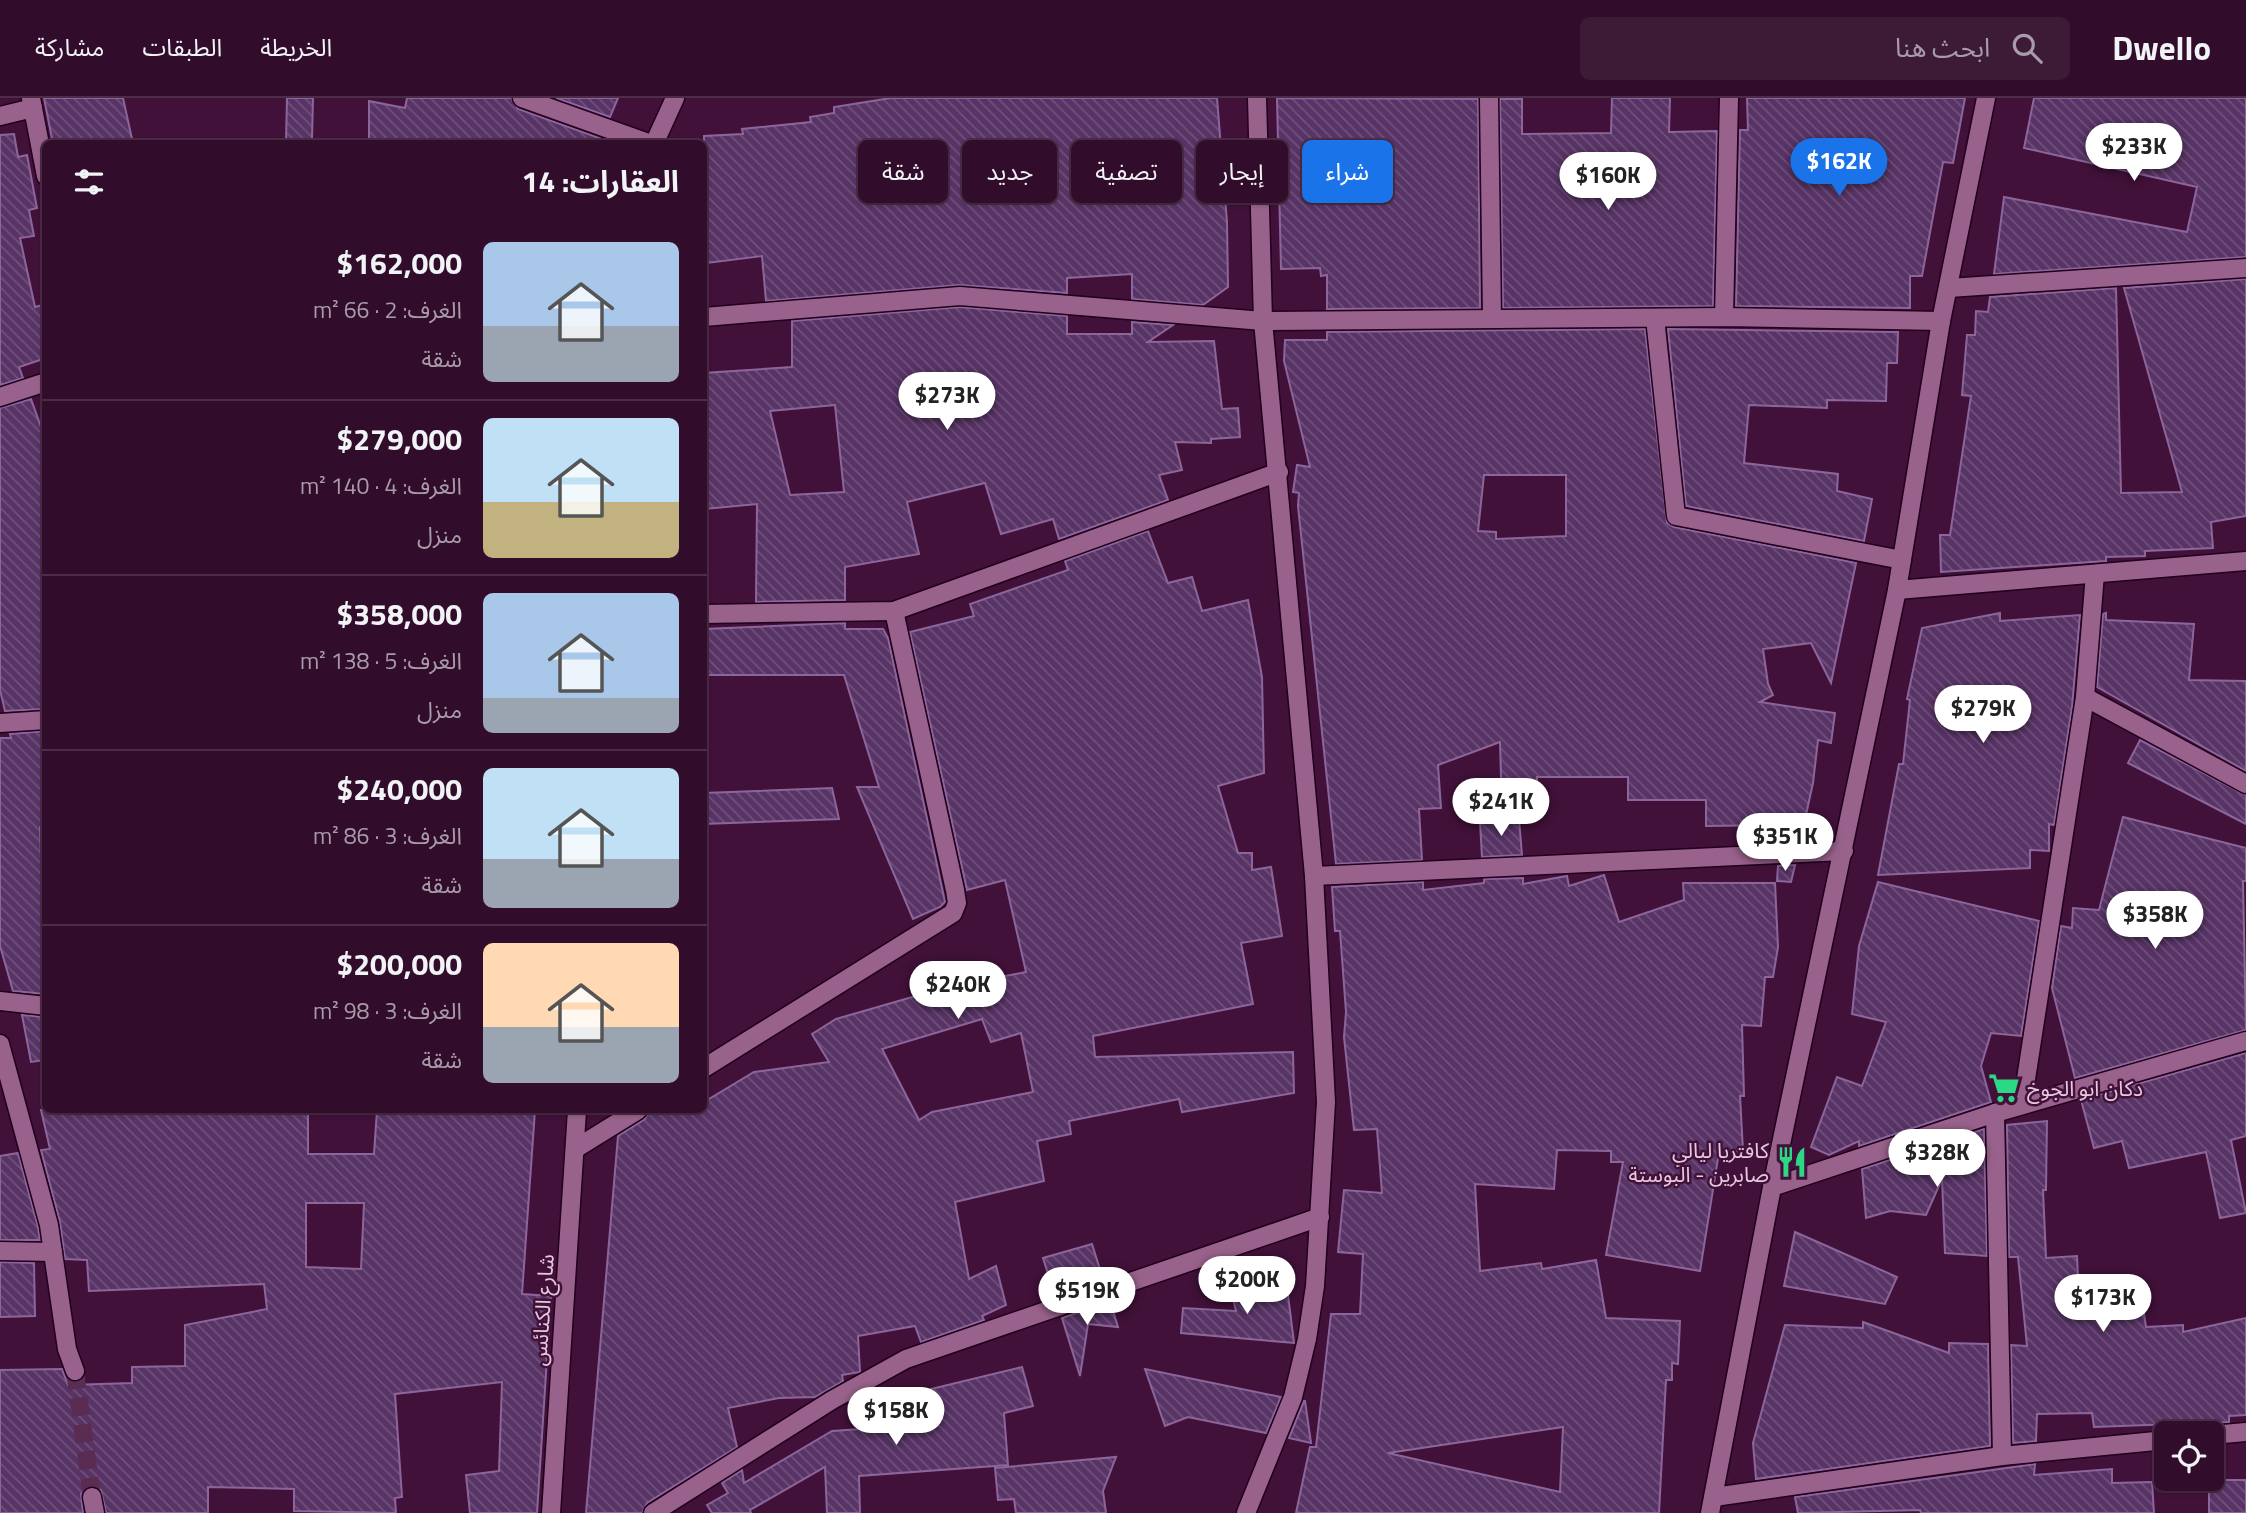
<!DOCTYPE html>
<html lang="ar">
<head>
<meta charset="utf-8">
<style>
	:root { --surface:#310d2b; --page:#3d1b37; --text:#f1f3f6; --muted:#a89ca9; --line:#4c2d47; --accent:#1a73e8 }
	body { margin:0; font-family:"Titillium Web","Noto Sans Arabic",sans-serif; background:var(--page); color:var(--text); direction:rtl; height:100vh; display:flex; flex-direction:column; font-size:26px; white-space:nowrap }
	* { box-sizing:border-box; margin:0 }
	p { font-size:23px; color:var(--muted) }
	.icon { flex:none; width:38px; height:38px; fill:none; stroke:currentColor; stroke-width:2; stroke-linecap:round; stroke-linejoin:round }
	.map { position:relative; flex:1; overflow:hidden; direction:ltr }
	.details { position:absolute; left:42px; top:42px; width:665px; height:973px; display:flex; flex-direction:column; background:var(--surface); border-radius:10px; box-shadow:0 2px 5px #0004,0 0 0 2px var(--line); direction:rtl }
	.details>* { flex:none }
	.top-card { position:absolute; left:728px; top:42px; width:665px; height:63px; direction:rtl; display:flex; gap:14px }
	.controls { position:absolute; left:2154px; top:1323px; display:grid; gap:14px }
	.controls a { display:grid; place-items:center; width:70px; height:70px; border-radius:10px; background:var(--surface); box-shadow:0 2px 5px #0004,0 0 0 2px var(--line); font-size:35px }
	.price { position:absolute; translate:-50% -60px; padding:0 16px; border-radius:24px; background:#fff; color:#222; font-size:23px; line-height:46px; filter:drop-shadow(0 2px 4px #0008) }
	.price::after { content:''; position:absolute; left:50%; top:42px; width:21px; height:16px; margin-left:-10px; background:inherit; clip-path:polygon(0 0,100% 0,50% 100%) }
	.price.current { background:var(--accent); color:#fff }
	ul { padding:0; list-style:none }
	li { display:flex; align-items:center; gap:21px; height:175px; padding:0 28px }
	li+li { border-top:2px solid var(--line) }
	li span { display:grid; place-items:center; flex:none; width:196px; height:140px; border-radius:10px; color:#555 }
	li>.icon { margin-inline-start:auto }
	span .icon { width:84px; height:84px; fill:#fffc; stroke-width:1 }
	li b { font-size:30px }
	h2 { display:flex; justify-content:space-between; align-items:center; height:84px; padding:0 28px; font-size:30px }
	.tag { padding:0 24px; border-radius:10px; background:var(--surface); box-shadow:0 2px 5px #0004,0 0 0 2px var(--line); font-size:24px; line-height:63px }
	.tag.current { background:var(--accent); color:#fff }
	header { display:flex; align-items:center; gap:42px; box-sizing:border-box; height:98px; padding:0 35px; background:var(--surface); border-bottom:2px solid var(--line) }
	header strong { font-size:33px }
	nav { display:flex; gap:38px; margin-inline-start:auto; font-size:24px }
	.search { width:490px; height:63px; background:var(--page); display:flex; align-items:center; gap:18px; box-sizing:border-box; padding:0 24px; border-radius:10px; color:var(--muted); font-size:26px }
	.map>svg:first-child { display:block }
	.building { fill:url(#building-back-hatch); stroke:#8c669b; stroke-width:2; fill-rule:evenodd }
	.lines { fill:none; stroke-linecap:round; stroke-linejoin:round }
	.minor-tunnel { stroke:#5a2c52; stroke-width:18; stroke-dasharray:18 9; stroke-linecap:butt }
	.minor-casing { stroke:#22011d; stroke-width:21 }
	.minor { stroke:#99628c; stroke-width:18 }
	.labels { text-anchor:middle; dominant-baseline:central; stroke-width:5; stroke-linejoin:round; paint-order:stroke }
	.poi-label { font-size:21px; fill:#e7c8df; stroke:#411139; text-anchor:start }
	.street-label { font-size:21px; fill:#e7c8df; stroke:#411139 }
</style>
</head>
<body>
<header>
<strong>Dwello</strong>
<div class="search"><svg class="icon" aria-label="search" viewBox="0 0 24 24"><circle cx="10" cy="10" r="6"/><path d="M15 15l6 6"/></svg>ابحث هنا</div>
<nav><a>الخريطة</a><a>الطبقات</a><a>مشاركة</a></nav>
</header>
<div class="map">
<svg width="2246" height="1415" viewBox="0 0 2246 1415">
	<defs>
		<pattern id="building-back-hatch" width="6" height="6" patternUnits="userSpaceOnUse" patternTransform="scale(1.75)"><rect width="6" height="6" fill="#583466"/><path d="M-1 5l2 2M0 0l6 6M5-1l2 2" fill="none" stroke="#70507b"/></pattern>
	</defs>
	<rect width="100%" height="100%" fill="#411139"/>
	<g class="building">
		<polygon points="44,0 123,0 132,41 110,46 53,46"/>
		<polygon points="287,0 313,0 312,41 286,44"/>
		<polygon points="407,0 511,0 518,11 602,41 600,46 369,46 369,3 405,10"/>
		<polygon points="556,0 618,0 610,19"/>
		<polygon points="891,0 1217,0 1227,124 1228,189 1203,207 1132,201 1132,176 1067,180 1067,195 959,187 766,203 762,158 707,165 704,132 704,38 743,36 742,31 811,24 810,19 834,15 834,9"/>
		<polygon points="1277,0 1478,1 1480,210 1327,211 1327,177 1321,178 1320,170 1281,171"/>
		<polygon points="1612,0 1670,0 1669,34 1717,33 1713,208 1503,210 1500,1 1522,1 1522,36 1611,35"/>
		<polygon points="1747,0 1965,0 1953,65 1943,64 1922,178 1910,178 1910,210 1736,208 1740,32 1748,32"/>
		<polygon points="2034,0 2246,0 2246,159 1994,176 2004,99 2187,134 2197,89 2024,50"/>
		<polygon points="14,36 18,59 27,57 37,110 29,112 34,138 20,140 35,209 46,206 46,260 19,269 23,280 0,287 0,37"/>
		<polygon points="2246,181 2246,418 2211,424 2213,450 2145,453 2145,458 2106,459 2106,463 1941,474 1940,437 1950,437 1971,298 1962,297 1967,237 1975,237 1976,213 1988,214 1990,199 2116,190 2121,395 2182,394 2124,190"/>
		<path d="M960 209 1067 218V236H1132V224L1173 227 1148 244 1214 243 1222 311 1238 310 1240 339 1211 341V345L1175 344 1182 372 1159 377 1168 402 1059 441 1053 421 1001 436 985 385 907 404 919 456 845 469V502L756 504 757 406 704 411V275L792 269V223ZM835 307 844 394 790 397 770 313Z"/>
		<path d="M1645 231 1667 425 1674 429 1856 465 1831 585 1811 545 1763 551 1768 586 1773 597 1760 604 1835 615 1831 645 1818 642 1813 685 1800 744 1778 745 1779 727 1706 728V702H1628V679H1537V684L1534 685V714H1502L1500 644 1438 667 1441 710 1419 711 1422 762 1336 766 1298 408 1299 395 1293 394 1297 367 1310 369 1284 263 1285 242H1327V234ZM1484 377H1566V438L1496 441V434L1478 433Z"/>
		<polygon points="1668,231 1898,234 1897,265 1887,265 1886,303 1827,302 1827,310 1749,307 1744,365 1838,376 1837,393 1872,401 1864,443 1686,408"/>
		<polygon points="31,301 46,343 46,611 5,613 0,592 0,310"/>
		<path d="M1148 433 1168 485 1192 479 1202 513 1248 502 1262 579 1264 675 1218 688 1238 755H1252V772L1271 769 1282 838 1241 845 1253 906 1093 938 1095 959 1293 954 1294 995 1182 1014 1179 1001 1069 1023 1071 1036 1037 1043 1044 1083 955 1104 969 1181 996 1168 1006 1207 982 1218 984 1222 921 1244 915 1228 858 1238 860 1274 842 1277 843 1283 815 1299 779 1300 728 1310 737 1349 647 1405 642 1415H586L618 1038 645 1021 649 1012H704V1004L754 974 829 964 812 936 836 921 940 891 1026 874 1005 782 967 792 910 534 974 518 970 506 1068 472 1065 463ZM982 921 991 944 1021 935 1033 994 932 1014 919 1022 882 951Z"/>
		<polygon points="2000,515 2000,523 2080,517 2072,609 2054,727 2049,726 2049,753 2030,752 2030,770 1878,777 1899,666 1903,666 1910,602 1907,601 1922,530"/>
		<polygon points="2106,515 2106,522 2194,526 2189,582 2246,583 2246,673 2097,589 2103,516"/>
		<polygon points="845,525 845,531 883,531 888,540 945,804 940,809 913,821 857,689 879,689 844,577 704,577 704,531"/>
		<polygon points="46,633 46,728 40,729 45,896 13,893 0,848 0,640 11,640 10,636"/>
		<polygon points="2140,642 2246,697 2246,726 2128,665"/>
		<polygon points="832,690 839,721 704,726 704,695"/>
		<polygon points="2123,719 2246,750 2246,783 2243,783 2246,932 2075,980 2052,890 2061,828 2072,830 2073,810 2099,812"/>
		<polygon points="1519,721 1522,757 1482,759 1480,724"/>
		<polygon points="1795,767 1791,784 1777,783 1778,768"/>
		<path d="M1604 777 1619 824 1684 802 1683 785H1775L1778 849 1773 879H1765L1761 928 1742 927 1744 998H1740L1743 1053 1719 1054 1700 1173 1606 1157 1623 1064H1611V1053L1557 1052 1554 1091 1475 1086 1480 1173 1541 1165 1542 1171 1596 1162 1606 1220 1680 1223 1678 1266 1672 1265V1282H1666L1659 1415H1296L1310 1349H1316L1331 1216H1360L1363 1156 1338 1154 1344 1092 1382 1095 1377 1031 1354 1032 1344 939 1346 914 1340 833H1335L1332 789 1423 784V792L1484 785V781L1523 780V786L1567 778 1569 788ZM1563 1329 1560 1394 1388 1355Z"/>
		<polygon points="1878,784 2039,823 2021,938 1991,935 1981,968 1991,1004 1859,1048 1859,1043 1829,1057 1811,1049 1837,979 1862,988 1886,924 1852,916 1859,848"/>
		<polygon points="22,917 45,919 46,962 31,964"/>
		<polygon points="2246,955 2246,1038 2231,1042 2246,1115 2220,1120 2206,1054 2129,1070 2122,1043 2094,1050 2081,1002"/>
		<path d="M41 1012H291V1016H308V1056H374L377 1012H535L522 1196 551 1198 537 1415H470L466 1377 499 1373 502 1284 395 1296 402 1399 395 1400 396 1415 294 1413V1391L208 1389V1415H106L101 1392 91 1388 81 1396 83 1415H0V1272L62 1271 68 1287 132 1285V1269L185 1268V1227L267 1211 264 1186 89 1193 87 1162 65 1161 60 1124 41 1052 50 1051ZM306 1105H364L361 1171 306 1169Z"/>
		<polygon points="2047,1023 2046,1092 2043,1092 2046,1160 2077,1158 2079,1199 2103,1198 2103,1205 2142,1203 2146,1229 2183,1227 2183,1234 2246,1220 2246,1317 2229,1318 2229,1324 2094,1329 2092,1315 2037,1316 2036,1343 2013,1345 2011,1247 2027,1248 2018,1159 2009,1159 2007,1027"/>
		<polygon points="1984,1031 1987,1158 1945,1155 1942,1081 1926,1117 1890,1113 1866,1120 1862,1071"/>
		<polygon points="18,1055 38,1129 40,1142 0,1142 0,1058"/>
		<polygon points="1795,1134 1897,1179 1885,1206 1784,1188"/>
		<polygon points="1092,1146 1103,1181 1055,1198 1043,1160"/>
		<polygon points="0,1164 34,1165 35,1218 0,1219"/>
		<polygon points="1286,1181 1294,1245 1181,1235 1183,1210 1236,1213 1231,1192"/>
		<polygon points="1110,1203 1118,1229 1088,1226 1080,1278 1062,1220"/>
		<polygon points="1863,1224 1949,1255 1949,1245 1988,1246 1990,1348 1756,1381 1753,1345 1785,1227 1863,1230"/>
		<polygon points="1022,1269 1033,1308 1004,1315 1008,1367 859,1378 860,1415 827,1415 825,1369 750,1412 751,1415 712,1415 707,1407 728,1395 722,1385 742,1372 744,1385 832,1333 934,1326 931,1291"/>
		<polygon points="1145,1271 1281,1299 1266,1335 1188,1319 1165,1328"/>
		<polygon points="1304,1303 1305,1303 1311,1345 1289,1340"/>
		<polygon points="1116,1359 1103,1393 1106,1415 1016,1415 1014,1401 998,1402 995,1370"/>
		<polygon points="2035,1366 2034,1377 2112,1371 2112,1385 2152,1384 2154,1415 1921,1415 1920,1412 1798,1415 1795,1399"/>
		<polygon points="2212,1382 2246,1382 2246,1415 2209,1415 2209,1383"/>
	</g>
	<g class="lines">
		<polyline class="minor-tunnel" points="75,1273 92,1399"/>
		<defs>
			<g id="minor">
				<polyline points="31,0 46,78"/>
				<polyline points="522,0 651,46"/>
				<polyline points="1489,0 1492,220"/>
				<polyline points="0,18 33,10"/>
				<polyline points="654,46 675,0"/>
				<polyline points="1949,190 2246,170"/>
				<polyline points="704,219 960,198 1263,223 1724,219 1941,223"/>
				<polyline points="1724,219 1729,0"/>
				<polyline points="1655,220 1676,418 1902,462"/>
				<polyline points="0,299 46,284"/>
				<polyline points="1897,492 2246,463"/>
				<polyline points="704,516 894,513 1279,374"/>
				<polyline points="2085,599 2246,686"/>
				<polyline points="0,625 46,622"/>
				<polyline points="1314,778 1844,753"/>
				<polyline points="0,903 46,908"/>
				<polyline points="0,946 49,1127 67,1251 75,1273"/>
				<polyline points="704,970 953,815 957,805 955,792 894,513"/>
				<polyline points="2022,1007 2085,599 2095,476"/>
				<polyline points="1995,1015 2002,1358"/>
				<polyline points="575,1051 638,1012"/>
				<polyline points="1772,1089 1995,1015 2246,943"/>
				<polyline points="0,1153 53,1154"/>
				<polyline points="2212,1337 2246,1334"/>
				<polyline points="92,1399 95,1415"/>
				<polyline points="1714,1399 2002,1358 2166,1342"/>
				<polyline points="551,1415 577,1012"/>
				<polyline points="653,1415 832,1302 906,1261 1320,1119"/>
				<polyline points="1246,1415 1293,1299 1307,1241 1315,1188 1326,1004 1314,778 1263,223 1257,0"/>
				<polyline points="1710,1415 1772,1089 1897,492 1941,223 1986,0"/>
			</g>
		</defs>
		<use href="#minor" class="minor-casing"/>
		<use href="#minor" class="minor"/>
	</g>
	<defs>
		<symbol id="supermarket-bare" viewBox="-9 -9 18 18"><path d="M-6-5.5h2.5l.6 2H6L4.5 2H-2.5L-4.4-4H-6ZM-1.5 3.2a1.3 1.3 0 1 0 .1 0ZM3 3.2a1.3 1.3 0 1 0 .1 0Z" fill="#2cd884" stroke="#411139" stroke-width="2.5" paint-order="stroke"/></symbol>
		<symbol id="restaurant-bare" viewBox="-9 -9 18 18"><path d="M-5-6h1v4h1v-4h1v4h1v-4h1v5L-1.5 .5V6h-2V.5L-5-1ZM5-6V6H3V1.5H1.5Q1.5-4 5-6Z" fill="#2cd884" stroke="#411139" stroke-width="2.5" paint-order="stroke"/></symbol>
	</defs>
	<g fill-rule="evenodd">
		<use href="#supermarket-bare" x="1982" y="968" width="44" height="44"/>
		<use href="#restaurant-bare" x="1770" y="1042" width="44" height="44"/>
	</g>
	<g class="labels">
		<g class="poi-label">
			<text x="2027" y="990">دكان ابو الجوخ</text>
			<text x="1769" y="1052" text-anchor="end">كافتريا ليالي<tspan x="1769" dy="24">صابرين - البوستة</tspan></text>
		</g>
		<g class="street-label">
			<text transform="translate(542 1212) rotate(-86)">شارع الكنائس</text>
		</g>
	</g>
</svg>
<div class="controls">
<a><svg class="icon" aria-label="locate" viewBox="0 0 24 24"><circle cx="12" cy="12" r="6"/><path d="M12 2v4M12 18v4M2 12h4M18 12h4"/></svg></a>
</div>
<b class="price" style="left:2134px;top:85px">$233K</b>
<b class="price current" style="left:1839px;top:100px">$162K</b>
<b class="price" style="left:1608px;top:114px">$160K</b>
<b class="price" style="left:947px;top:334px">$273K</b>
<b class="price" style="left:1983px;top:647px">$279K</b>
<b class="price" style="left:1501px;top:740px">$241K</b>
<b class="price" style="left:1785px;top:775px">$351K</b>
<b class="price" style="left:2155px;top:853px">$358K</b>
<b class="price" style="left:958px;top:923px">$240K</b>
<b class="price" style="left:1937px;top:1091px">$328K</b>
<b class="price" style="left:1247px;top:1218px">$200K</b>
<b class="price" style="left:1087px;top:1229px">$519K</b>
<b class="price" style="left:2103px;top:1236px">$173K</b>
<b class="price" style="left:896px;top:1349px">$158K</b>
<div class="top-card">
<a class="tag current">شراء</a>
<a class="tag">إيجار</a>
<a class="tag">تصفية</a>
<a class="tag">جديد</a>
<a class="tag">شقة</a>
</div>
<section class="details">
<h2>العقارات: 14<svg class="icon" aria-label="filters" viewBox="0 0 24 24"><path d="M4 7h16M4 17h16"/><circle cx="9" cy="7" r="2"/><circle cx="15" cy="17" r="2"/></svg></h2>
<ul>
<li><span style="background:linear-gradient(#a9c7e8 60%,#9aa5b1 0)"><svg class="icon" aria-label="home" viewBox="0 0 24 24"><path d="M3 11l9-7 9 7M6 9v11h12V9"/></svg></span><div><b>$162,000</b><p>الغرف: 2 · 66 m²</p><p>شقة</p></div></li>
<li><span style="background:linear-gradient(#bfe0f5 60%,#c2b280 0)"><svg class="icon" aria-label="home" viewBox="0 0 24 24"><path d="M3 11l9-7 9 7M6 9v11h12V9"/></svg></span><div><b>$279,000</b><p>الغرف: 4 · 140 m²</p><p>منزل</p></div></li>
<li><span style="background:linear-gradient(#a9c7e8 75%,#9aa5b1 0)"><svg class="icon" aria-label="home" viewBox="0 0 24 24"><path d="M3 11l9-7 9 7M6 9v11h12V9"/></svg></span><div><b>$358,000</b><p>الغرف: 5 · 138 m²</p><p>منزل</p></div></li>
<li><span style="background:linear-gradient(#bfe0f5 65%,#9aa5b1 0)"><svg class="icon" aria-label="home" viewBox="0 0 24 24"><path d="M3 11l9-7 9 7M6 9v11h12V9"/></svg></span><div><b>$240,000</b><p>الغرف: 3 · 86 m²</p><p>شقة</p></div></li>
<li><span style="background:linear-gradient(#ffd9b3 60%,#9aa5b1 0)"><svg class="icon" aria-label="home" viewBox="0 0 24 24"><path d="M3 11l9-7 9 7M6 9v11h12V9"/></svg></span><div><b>$200,000</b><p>الغرف: 3 · 98 m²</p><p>شقة</p></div></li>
</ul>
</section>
</div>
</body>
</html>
